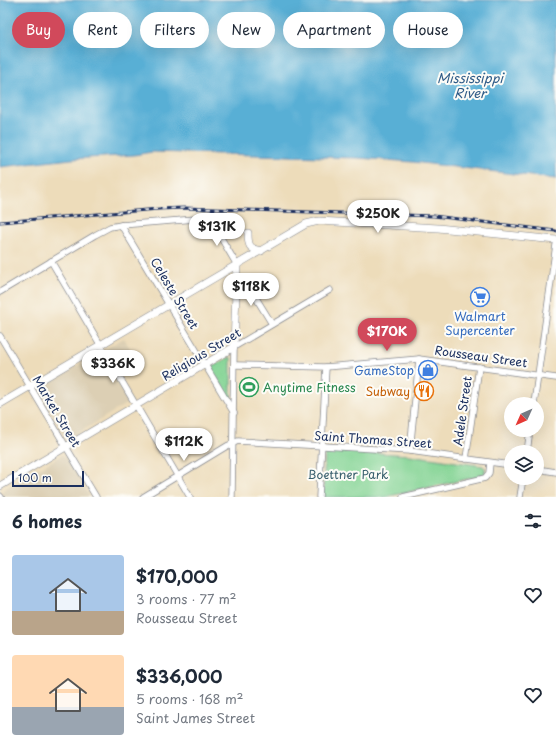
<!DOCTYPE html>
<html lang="en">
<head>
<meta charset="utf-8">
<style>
	:root { --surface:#fff; --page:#f2f2f3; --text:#1f2937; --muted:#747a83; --accent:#d1495b }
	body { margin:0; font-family:"Playpen Sans",sans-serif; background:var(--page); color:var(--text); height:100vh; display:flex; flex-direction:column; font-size:15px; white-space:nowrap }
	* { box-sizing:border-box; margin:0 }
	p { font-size:13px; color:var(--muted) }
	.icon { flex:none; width:22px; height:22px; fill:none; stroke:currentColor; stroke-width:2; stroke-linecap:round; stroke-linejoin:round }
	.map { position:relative; height:497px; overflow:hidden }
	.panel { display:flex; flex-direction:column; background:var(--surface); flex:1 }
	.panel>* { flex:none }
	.banner { position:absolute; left:12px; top:12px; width:532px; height:36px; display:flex; gap:8px }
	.needle { width:26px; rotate:225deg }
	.controls { position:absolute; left:504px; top:397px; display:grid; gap:8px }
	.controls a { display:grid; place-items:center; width:40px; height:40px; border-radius:50%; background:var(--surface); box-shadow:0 4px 16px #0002; font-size:20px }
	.scale { position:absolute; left:12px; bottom:10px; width:72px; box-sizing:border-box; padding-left:4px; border:2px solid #1b2f5e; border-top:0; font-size:11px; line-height:14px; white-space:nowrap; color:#1b2f5e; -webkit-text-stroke:3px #fdfcf7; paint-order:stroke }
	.price { position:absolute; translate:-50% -34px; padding:0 9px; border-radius:14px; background:#fff; color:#222; font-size:13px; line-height:26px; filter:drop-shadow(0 1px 2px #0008) }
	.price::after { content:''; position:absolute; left:50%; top:24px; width:12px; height:9px; margin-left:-6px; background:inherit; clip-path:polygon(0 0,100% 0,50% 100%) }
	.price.current { background:var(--accent); color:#fff }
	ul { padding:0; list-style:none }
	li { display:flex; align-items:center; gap:12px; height:100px; padding:0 12px }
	li span { display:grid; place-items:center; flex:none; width:112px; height:80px; border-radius:4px; color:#555 }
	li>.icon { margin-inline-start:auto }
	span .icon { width:48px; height:48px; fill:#fffc; stroke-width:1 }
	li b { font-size:17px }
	h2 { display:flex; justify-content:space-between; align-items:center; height:48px; padding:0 12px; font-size:17px }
	.pill { padding:0 14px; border-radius:18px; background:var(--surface); box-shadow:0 4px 16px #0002; font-size:14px; line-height:36px }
	.pill.current { background:var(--accent); color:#fff }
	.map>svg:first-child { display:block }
	.built { fill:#dccfb4 }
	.green { fill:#82d393; stroke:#4e8178 }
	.water { fill:#58afd5; stroke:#3a6f9a }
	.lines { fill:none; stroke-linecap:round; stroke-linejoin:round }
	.minor-casing { stroke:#84868c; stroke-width:7 }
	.tertiary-casing { stroke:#84868c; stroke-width:8 }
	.minor { stroke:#fff; stroke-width:5.5 }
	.tertiary { stroke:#fff; stroke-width:7 }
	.rail-casing { stroke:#1b2f5e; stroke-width:3 }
	.rail { stroke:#fdfcf7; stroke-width:1.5; stroke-dasharray:4.5; stroke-linecap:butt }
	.labels { text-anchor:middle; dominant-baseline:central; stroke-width:4; stroke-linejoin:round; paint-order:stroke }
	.street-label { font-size:12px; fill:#1b2f5e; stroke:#fdfcf7 }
	.shop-label { font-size:12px; fill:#366cbe; stroke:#fdfcf7 }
	.leisure-label { font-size:12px; fill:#27864d; stroke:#fdfcf7; text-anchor:start }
	.food-label { font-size:12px; fill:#c56008; stroke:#fdfcf7; text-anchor:end }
	.park-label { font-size:12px; fill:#3a606e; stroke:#fdfcf7 }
	.water-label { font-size:13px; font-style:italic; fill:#305c88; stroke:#fdfcf7 }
</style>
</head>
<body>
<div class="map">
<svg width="556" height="497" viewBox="0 0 556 497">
	<rect width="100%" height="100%" fill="#fdfcf7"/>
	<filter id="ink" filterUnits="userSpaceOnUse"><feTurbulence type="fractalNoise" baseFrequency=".025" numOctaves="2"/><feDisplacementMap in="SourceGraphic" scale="8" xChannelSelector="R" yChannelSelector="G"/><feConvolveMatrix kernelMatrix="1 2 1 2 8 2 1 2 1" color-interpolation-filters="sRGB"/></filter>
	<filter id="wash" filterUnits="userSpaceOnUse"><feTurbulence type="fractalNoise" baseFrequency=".012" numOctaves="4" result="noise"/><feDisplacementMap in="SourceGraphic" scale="16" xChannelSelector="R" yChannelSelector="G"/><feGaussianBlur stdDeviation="0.9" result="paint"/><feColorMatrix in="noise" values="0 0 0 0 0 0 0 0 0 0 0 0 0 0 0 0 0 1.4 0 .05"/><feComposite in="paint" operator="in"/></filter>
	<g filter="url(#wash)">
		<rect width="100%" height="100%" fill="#eddcba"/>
		<g class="built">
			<polygon points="124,338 137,361 113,375 129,402 67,440 36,389"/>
			<polygon points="62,455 67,458 90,497 4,497 2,493 3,490"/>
		</g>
		<g class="green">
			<polygon points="229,357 231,358 231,399 228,399 228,396 216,376 215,377 211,370 213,369 212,367"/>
			<polygon points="328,450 410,455 483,466 485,468 485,474 481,476 385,497 323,497 325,452"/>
		</g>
		<polygon class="water" points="0,0 556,0 556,179 413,162 358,158 152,152 134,155 71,159 0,167"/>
	</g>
	<g filter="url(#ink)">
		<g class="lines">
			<defs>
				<g id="minor">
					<polyline points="121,225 234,413"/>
					<polyline points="51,261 190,497"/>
					<polyline points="245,280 272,324"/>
					<polyline points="0,292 95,235 110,227 121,225 208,218 211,221 237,265"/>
					<polyline points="0,336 96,497"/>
					<polyline points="235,365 326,367 419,359 556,378"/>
					<polyline points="534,404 556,245"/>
					<polyline points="410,451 419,359"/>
					<polyline points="527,452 530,430"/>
					<polyline points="466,459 479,367"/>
					<polyline points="537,469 556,472"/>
					<polyline points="0,496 1,497"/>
					<polyline points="143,497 227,446 238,441 410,451 511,465"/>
					<polyline points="232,497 234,347 330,290"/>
					<polyline points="319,497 326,367"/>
					<polyline points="403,497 485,478 489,473 490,463"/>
					<polyline points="520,497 523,478"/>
				</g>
				<g id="tertiary">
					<path d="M248 233C248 245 249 249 261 251"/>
					<polyline points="0,404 306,224 319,221 438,228 556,240"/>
					<polyline points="0,486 234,347 237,265"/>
				</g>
			</defs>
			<use href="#minor" class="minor-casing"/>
			<use href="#tertiary" class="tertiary-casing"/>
			<use href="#minor" class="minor"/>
			<use href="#tertiary" class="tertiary"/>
			<defs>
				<polyline id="rail" points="0,222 159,209 184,208 434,216 556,231"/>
			</defs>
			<use href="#rail" class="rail-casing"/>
			<use href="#rail" class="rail"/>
		</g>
	</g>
	<defs>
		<symbol id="supermarket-ring" viewBox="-11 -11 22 22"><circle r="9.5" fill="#fdfcf7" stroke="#3f7fe0" stroke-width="1.5"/><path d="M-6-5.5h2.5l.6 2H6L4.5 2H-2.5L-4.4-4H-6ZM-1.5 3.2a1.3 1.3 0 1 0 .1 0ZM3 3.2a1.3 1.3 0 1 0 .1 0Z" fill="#3f7fe0"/></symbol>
		<symbol id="shop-ring" viewBox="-11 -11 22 22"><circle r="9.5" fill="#fdfcf7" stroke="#3f7fe0" stroke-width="1.5"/><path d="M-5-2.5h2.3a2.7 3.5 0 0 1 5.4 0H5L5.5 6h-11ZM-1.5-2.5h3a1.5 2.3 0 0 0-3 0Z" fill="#3f7fe0"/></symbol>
		<symbol id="stadium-ring" viewBox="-11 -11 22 22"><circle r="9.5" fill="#fdfcf7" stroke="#2e9e5b" stroke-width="1.5"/><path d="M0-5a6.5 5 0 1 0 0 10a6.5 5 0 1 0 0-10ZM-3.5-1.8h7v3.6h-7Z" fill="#2e9e5b"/></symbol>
		<symbol id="restaurant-ring" viewBox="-11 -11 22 22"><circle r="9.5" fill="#fdfcf7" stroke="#e8710a" stroke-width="1.5"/><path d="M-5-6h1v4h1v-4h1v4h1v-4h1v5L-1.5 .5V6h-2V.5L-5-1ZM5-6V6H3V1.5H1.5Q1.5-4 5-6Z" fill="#e8710a"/></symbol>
	</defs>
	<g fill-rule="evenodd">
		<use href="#supermarket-ring" x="469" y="286" width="22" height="22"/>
		<use href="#shop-ring" x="417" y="359" width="22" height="22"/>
		<use href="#stadium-ring" x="238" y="376" width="22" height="22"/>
		<use href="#restaurant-ring" x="413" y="380" width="22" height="22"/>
	</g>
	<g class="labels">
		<g class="street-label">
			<text transform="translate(175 293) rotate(59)">Celeste Street</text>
			<text transform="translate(201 354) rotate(-31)">Religious Street</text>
			<text transform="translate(481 356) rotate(8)">Rousseau Street</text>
			<text transform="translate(57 411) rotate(59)">Market Street</text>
			<text transform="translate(462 411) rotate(-82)">Adele Street</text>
			<text transform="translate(373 439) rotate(4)">Saint Thomas Street</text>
		</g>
		<g class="shop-label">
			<text x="480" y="316">Walmart<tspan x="480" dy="14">Supercenter</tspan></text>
			<text x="414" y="370" text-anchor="end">GameStop</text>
		</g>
		<g class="leisure-label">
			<text x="263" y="387">Anytime Fitness</text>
		</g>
		<g class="food-label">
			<text x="410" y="391">Subway</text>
		</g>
		<g class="park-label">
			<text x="348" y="474">Boettner Park</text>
		</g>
		<g class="water-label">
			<text x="470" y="77">Mississippi<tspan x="470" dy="15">River</tspan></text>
		</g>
	</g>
</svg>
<div class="controls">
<a><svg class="needle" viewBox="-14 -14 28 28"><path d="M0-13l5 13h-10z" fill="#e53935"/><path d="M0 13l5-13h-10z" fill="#747a83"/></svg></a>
<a><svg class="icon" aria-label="layers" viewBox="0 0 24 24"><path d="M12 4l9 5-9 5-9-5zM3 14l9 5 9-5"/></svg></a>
</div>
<div class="scale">100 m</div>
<b class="price" style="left:378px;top:234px">$250K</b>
<b class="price" style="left:217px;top:247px">$131K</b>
<b class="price" style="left:251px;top:307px">$118K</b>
<b class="price current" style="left:387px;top:352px">$170K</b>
<b class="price" style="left:113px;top:384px">$336K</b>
<b class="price" style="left:184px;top:462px">$112K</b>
<div class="banner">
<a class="pill current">Buy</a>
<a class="pill">Rent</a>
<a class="pill">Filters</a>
<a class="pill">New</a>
<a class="pill">Apartment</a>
<a class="pill">House</a>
</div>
</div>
<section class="panel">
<h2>6 homes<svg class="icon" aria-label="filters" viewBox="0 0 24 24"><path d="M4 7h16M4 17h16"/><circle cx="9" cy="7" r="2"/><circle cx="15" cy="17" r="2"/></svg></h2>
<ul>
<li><span style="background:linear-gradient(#a9c7e8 70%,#b9a48a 0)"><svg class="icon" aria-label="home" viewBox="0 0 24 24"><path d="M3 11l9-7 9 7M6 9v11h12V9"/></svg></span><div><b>$170,000</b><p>3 rooms · 77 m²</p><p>Rousseau Street</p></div><svg class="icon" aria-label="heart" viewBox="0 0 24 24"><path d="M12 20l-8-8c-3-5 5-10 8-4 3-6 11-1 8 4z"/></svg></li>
<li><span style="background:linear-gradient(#ffd9b3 65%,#9aa5b1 0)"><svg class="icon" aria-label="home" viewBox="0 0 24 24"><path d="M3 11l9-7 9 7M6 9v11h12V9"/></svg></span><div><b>$336,000</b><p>5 rooms · 168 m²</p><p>Saint James Street</p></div><svg class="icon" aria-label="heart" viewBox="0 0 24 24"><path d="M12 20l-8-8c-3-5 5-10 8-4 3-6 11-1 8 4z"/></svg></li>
</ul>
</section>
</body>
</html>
